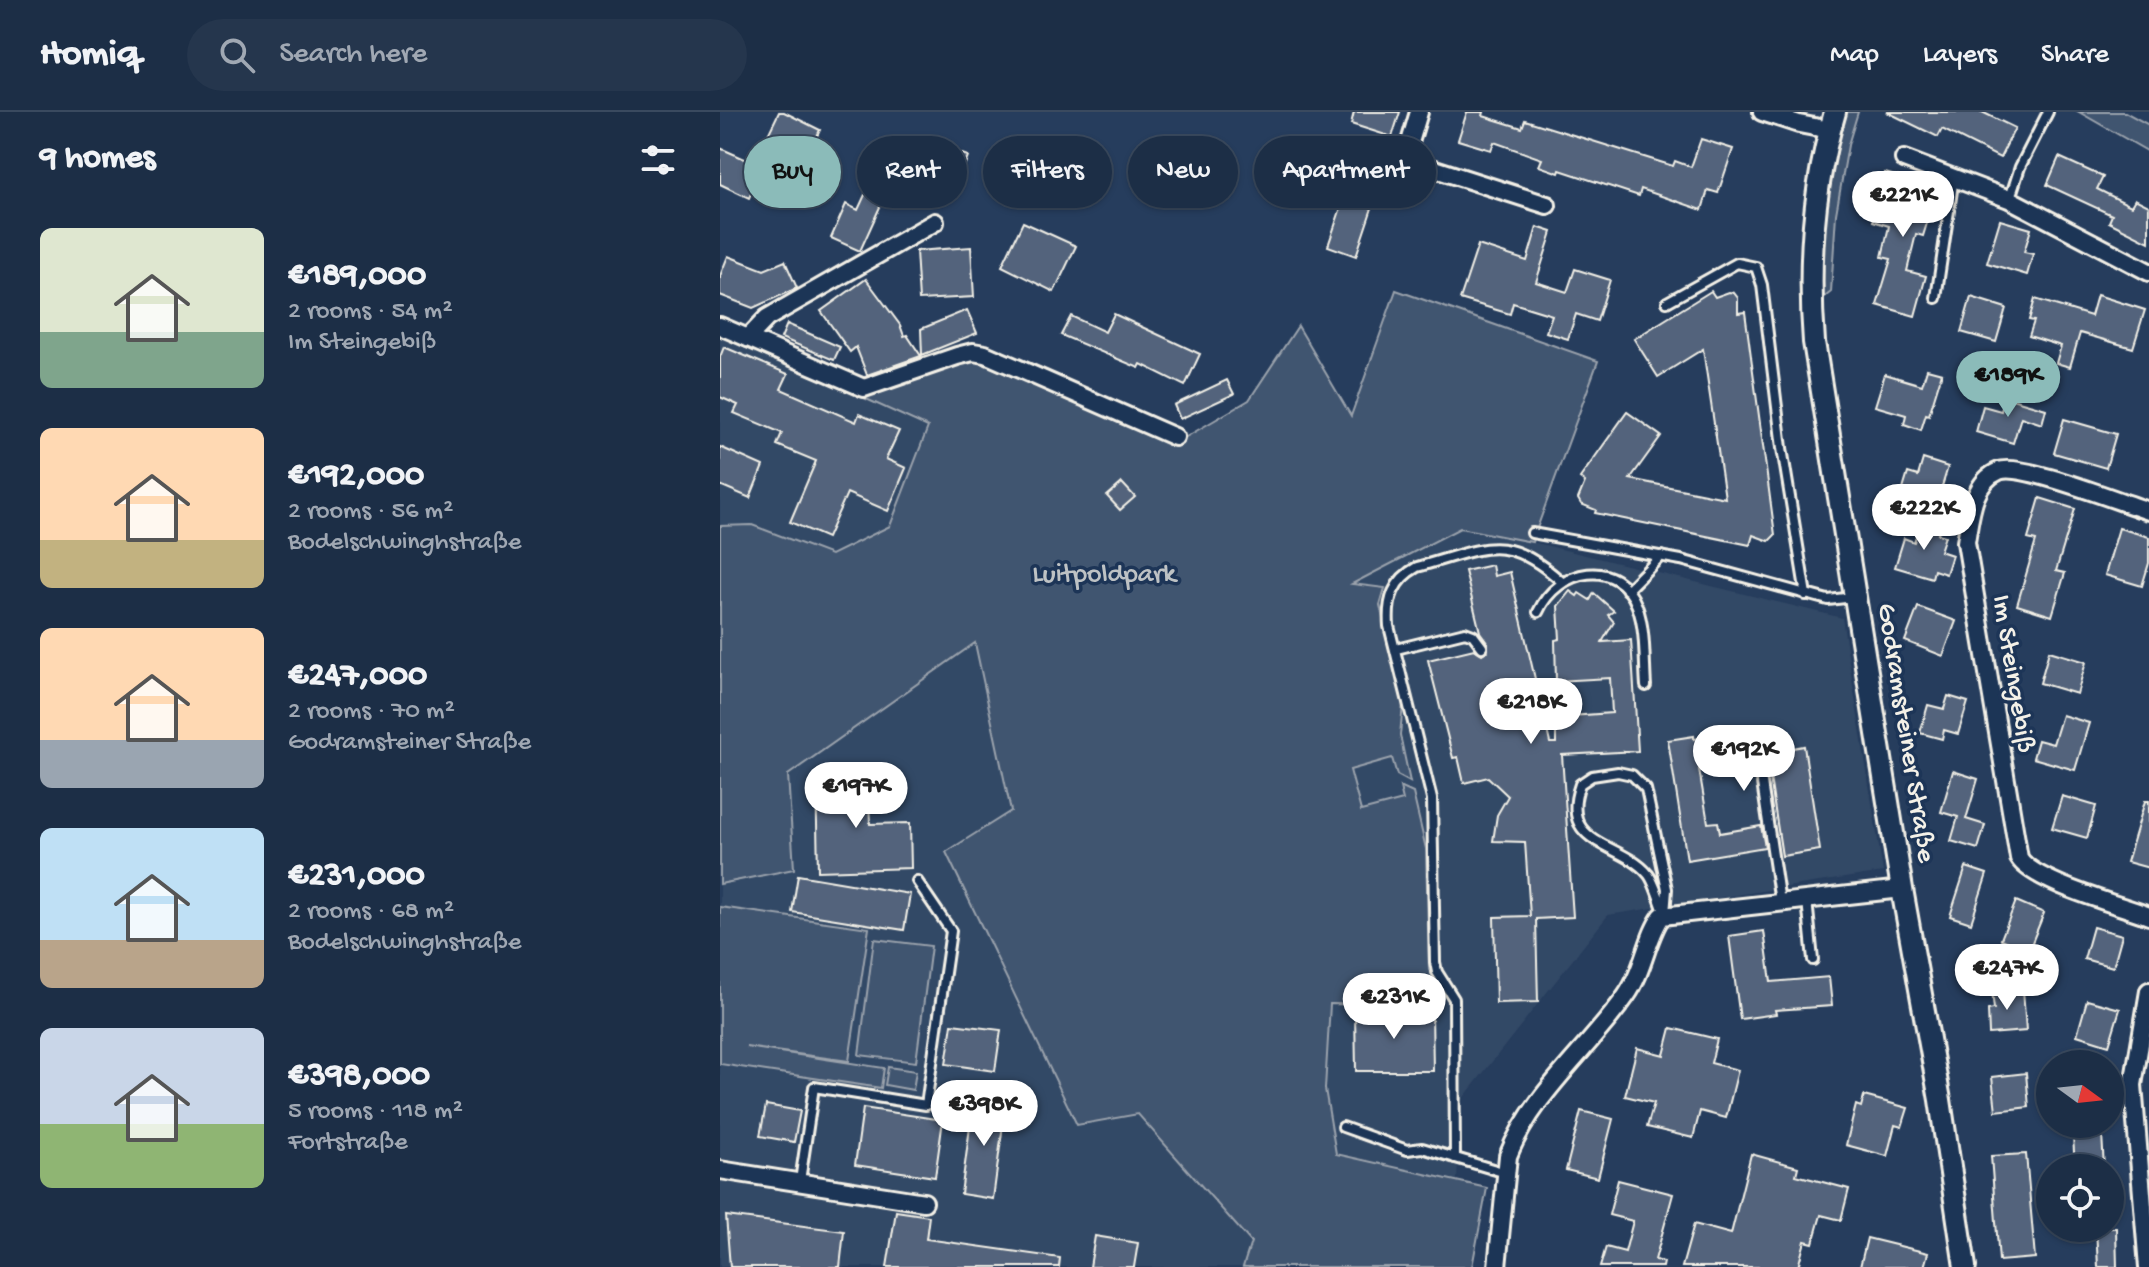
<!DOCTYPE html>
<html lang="en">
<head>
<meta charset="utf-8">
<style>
	:root { --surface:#1c2e46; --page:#25364d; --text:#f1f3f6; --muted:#a0a8b3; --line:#3a4a5f; --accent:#8bbbb9 }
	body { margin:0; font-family:"Gochi Hand",sans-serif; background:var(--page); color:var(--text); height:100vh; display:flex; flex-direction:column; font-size:30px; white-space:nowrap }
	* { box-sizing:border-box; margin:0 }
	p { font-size:26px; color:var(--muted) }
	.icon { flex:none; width:44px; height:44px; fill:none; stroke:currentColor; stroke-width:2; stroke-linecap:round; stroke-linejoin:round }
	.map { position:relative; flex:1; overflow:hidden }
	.drawer { display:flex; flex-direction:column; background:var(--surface); width:720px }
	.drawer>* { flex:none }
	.banner { position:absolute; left:24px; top:24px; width:760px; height:72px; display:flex; gap:16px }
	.needle { width:52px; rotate:105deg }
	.controls { position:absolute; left:1316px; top:938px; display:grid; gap:16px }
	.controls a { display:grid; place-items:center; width:88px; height:88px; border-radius:50%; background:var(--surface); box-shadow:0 2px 6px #0004,0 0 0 2px var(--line); font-size:40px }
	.price { position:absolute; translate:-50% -68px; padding:0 18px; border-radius:28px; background:#fff; color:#222; font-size:26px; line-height:52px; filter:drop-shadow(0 2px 4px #0008) }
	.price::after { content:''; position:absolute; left:50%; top:48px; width:24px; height:18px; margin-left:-12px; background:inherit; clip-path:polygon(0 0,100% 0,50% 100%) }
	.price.selected { background:var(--accent); color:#111 }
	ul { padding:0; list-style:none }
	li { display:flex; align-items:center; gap:24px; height:200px; padding:0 40px }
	li span { display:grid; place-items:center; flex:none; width:224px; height:160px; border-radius:12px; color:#555 }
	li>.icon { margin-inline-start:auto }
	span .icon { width:96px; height:96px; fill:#fffc; stroke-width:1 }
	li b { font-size:34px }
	h2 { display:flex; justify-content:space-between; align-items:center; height:96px; padding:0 40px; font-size:34px }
	.pill { padding:0 28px; border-radius:36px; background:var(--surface); box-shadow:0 2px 6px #0004,0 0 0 2px var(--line); font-size:28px; line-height:72px }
	.pill.selected { background:var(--accent); color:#111 }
	header { display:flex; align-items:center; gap:48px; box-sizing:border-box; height:112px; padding:0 40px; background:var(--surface); border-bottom:2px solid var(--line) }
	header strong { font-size:38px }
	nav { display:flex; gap:44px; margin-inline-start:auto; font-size:28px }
	.search { width:560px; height:72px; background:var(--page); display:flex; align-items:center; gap:20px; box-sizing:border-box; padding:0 28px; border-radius:44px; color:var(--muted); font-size:30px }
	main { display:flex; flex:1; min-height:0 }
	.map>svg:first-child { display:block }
	.built { fill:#334966 }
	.green { fill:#40546f; stroke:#9aa2ac; stroke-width:2 }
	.building { fill:#52647b; stroke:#f4f1e8; stroke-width:2 }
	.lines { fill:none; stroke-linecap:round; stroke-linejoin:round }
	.service-casing { stroke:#f4f1e8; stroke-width:14 }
	.minor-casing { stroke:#f4f1e8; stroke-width:22 }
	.tertiary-casing { stroke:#f4f1e8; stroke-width:26 }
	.service { stroke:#1d3557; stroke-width:8 }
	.minor { stroke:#1d3557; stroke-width:16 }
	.tertiary { stroke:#1d3557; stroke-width:20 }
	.labels { text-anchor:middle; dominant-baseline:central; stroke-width:7; stroke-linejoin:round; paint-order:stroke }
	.park-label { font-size:28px; fill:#bec2c4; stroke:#1d3557 }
	.street-label { font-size:28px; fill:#f4f1e8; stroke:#1d3557 }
</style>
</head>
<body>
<header>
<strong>Homiq</strong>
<div class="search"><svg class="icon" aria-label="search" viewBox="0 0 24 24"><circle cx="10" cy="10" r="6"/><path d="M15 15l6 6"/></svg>Search here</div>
<nav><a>Map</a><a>Layers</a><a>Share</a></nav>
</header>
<main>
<section class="drawer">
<h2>9 homes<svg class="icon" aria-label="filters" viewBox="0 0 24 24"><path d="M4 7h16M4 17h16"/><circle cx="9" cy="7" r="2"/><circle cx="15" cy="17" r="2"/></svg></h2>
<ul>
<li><span style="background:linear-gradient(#dfe7d0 65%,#7fa58c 0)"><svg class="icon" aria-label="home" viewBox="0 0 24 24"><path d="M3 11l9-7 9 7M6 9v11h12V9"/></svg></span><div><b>€189,000</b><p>2 rooms · 54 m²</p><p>Im Steingebiß</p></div></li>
<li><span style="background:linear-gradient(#ffd9b3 70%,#c2b280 0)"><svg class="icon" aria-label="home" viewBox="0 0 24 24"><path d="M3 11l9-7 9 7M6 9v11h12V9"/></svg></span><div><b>€192,000</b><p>2 rooms · 56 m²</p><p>Bodelschwinghstraße</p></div></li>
<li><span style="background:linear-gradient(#ffd9b3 70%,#9aa5b1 0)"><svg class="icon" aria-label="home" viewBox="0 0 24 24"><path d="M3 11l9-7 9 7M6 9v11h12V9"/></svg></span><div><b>€247,000</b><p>2 rooms · 70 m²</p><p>Godramsteiner Straße</p></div></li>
<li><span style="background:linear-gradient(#bfe0f5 70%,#b9a48a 0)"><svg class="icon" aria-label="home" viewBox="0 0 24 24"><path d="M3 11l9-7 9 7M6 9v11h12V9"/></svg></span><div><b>€231,000</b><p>2 rooms · 68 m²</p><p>Bodelschwinghstraße</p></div></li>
<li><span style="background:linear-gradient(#c9d6e8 60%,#8fb573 0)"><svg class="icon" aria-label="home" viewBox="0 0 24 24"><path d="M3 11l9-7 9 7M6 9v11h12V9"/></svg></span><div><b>€398,000</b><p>5 rooms · 118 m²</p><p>Fortstraße</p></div></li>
</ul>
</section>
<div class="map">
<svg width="1429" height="1155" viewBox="0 0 1429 1155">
	<rect width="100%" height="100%" fill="#263d5d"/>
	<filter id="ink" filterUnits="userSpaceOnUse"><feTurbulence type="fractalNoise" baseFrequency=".0125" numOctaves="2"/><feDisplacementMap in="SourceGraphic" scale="16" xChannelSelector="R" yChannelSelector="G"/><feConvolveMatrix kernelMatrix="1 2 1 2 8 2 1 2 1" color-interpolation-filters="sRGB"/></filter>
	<g filter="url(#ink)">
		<g class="built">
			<polygon points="0,222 208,314 171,413 111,443 32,413 0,414"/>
			<polygon points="740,416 812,430 1122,506 1163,760 888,803 741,989 737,1068 616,1042 605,977 630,472"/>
			<polygon points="255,531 291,699 226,740 418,1002 531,1131 523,1155 0,1155 0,772 74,757 68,663"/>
		</g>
		<g class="green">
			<path d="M1124 0H1138L1128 33 1116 102 1111 180 1101 188C1095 126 1109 60 1124 0Z"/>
			<polygon points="1359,0 1405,0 1429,13 1429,40"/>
			<polygon points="676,178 878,249 812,430 740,416 632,472 665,476 660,493 683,592 680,623 690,670 677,663 672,646 630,658 641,699 683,688 680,675 693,681 706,737 709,858 719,873 715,893 610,892 605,977 616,1042 767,1076 752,1155 523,1155 531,1130 418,1002 357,1013 226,740 291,699 255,531 68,663 74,757 0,772 0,414 32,413 111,443 170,414 208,315 144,286 249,245 454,332 529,288 578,214 631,304"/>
			<polygon points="0,795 149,816 129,949 26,935 164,956 161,976 0,952"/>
			<polygon points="154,827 211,834 196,950 139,943"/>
			<polygon points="168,955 196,959 193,978 165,973"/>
		</g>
		<g class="building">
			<polygon points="59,0 64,0 100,18 84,51 44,31"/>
			<polygon points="634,0 680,0 672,25 631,12"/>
			<polygon points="747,0 764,0 763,4 802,16 805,8 953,54 955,49 971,55 981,27 1013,37 998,81 988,78 982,98 921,77 919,84 840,58 839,61 819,54 822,47 774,30 771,38 738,28"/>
			<polygon points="1167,0 1262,0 1295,16 1280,46 1222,17 1218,25"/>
			<polygon points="222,35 248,44 233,84 207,75"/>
			<polygon points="0,36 43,55 29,86 0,72"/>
			<polygon points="1339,45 1383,65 1377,77 1411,94 1415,87 1429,94 1429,130 1389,110 1392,103 1327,73"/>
			<polygon points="629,48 657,56 645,94 652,96 636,144 608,134 628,75 621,73"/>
			<polygon points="156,59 181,70 171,90 164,86 140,139 111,126 126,92 138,98"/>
			<polygon points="1165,61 1218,76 1203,124 1196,122 1187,159 1206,164 1195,204 1157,193 1171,147 1162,145 1169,114 1153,109"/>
			<polygon points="1280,108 1311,117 1304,140 1313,142 1307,163 1267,151"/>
			<polygon points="303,110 356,134 334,180 282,154"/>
			<polygon points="817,115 832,120 816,170 847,180 855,157 890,168 877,209 856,202 848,227 826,220 832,203 793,191 790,202 740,187 758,133 807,149"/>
			<polygon points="251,135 254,185 199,188 196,139"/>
			<polygon points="8,144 44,158 65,149 77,176 33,196 0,183 0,164"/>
			<polygon points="146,167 180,213 184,224 187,223 201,244 147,263 136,235 130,240 101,199"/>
			<polygon points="991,179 995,185 1009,180 1014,181 1018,186 1018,201 1025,200 1055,423 1049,429 1033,423 1030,433 875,401 876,398 861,392 858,387 865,370 860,366 907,300 941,324 910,367 1005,386 983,237 938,265 914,227"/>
			<polygon points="1377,183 1425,198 1413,236 1360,221 1350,255 1336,251 1341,234 1309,224 1314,209 1309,208 1315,187 1371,204"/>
			<polygon points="1251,185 1286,196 1276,230 1241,220"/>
			<polygon points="247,198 257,221 202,243 201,217"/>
			<polygon points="394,202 480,242 465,274 421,252 419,256 341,223 351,204 385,220"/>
			<polygon points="67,212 120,235 114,248 61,226"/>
			<polygon points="4,235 68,262 61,277 136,310 139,302 179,319 166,347 186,356 168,399 127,381 107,426 70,410 96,349 57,333 62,321 14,301 18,293 0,285 0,245"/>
			<polygon points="1207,257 1222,261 1209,303 1206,302 1201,318 1184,312 1186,303 1155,294 1165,262 1202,273"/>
			<polygon points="507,268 514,282 460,307 454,293"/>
			<polygon points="1285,285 1326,297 1322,312 1301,305 1293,331 1256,320 1263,294 1281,299"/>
			<polygon points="1344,307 1396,322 1386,356 1334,341"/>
			<polygon points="0,335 43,354 30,386 0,373"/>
			<polygon points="1203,347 1228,355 1216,394 1181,384 1188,361 1198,364"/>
			<polygon points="402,371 415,385 400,398 387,384"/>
			<polygon points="1320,386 1355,397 1336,459 1345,461 1332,504 1297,493 1316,429 1308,427"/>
			<polygon points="1202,406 1220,412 1218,422 1225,424 1220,439 1232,443 1226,462 1214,458 1212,466 1175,455 1184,426 1194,430"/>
			<polygon points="1399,416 1429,425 1429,451 1422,474 1385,463"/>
			<polygon points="772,453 774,464 790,460 830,631 836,631 836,605 892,601 890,566 836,569 835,528 840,527 838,494 850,479 857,484 859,481 870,488 874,481 894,499 888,503 894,510 882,530 911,528 918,639 842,643 853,805 816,807 818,890 776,891 774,805 810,804 805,730 773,729 777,703 788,684 768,665 744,671 738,645 733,646 708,548 754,537 762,542 768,538 768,531 760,520 745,459"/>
			<polygon points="1198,495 1236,509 1223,544 1185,529"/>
			<polygon points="1329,539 1366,550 1357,582 1320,571"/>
			<polygon points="1228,584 1248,590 1238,622 1224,618 1222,627 1200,621 1208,593 1224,597"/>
			<polygon points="1342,603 1369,611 1355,658 1313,646 1318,628 1333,632"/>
			<polygon points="1042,616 1043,625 1065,622 1067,637 1084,634 1100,738 1062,744 1047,646 979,657 988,711 998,710 1000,721 1041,714 1045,735 967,748 948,628 974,624 974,627"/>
			<polygon points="1233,659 1258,667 1246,707 1265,713 1258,737 1231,729 1238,705 1221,700"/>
			<polygon points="148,664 150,712 190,711 191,756 98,759 96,665"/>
			<polygon points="1342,684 1376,694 1367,726 1332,716"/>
			<polygon points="1425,689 1429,689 1429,756 1407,750"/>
			<polygon points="1246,755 1267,762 1251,811 1230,804"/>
			<polygon points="78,763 190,782 184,818 72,800"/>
			<polygon points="1296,789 1324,801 1309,838 1281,827"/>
			<polygon points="1373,815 1402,823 1393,855 1364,847"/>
			<polygon points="1044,819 1051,870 1109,865 1112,894 1055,898 1056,902 1020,907 1009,824"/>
			<polygon points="1303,877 1306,919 1269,922 1268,898 1274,897 1272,879"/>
			<polygon points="1367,888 1400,897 1389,933 1357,923"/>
			<polygon points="635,899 712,899 713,959 636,959"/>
			<polygon points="232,912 281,918 275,959 226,952"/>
			<polygon points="951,916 997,927 991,951 1018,958 1006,1006 980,999 973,1026 927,1015 934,991 905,984 917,936 944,943"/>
			<polygon points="1306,961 1309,995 1276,999 1272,965"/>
			<polygon points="1144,984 1188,996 1182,1015 1175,1013 1167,1044 1126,1033 1136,993 1141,995"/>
			<polygon points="254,985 286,990 273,1087 241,1082"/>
			<polygon points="46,993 80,999 74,1030 40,1024"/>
			<polygon points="143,996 223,1008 215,1065 135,1053"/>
			<polygon points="861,999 893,1007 878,1066 846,1058"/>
			<polygon points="1382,1022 1384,1056 1355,1056 1353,1024"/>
			<polygon points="1031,1042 1078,1055 1076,1063 1129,1077 1121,1108 1101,1103 1093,1131 1085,1129 1078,1155 962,1155 974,1112 1011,1122"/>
			<polygon points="1306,1042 1315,1146 1279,1149 1271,1044"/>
			<polygon points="898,1068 953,1082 935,1148 944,1150 943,1155 880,1155 886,1135 905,1140 913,1109 889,1103"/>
			<polygon points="176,1099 209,1104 206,1127 340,1146 339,1155 167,1155"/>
			<polygon points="6,1104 124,1119 120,1155 10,1155"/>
			<polygon points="1376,1116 1396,1116 1397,1155 1378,1155"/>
			<polygon points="375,1124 418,1131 414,1155 370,1155"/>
			<polygon points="1147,1126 1208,1141 1204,1155 1140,1155"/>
		</g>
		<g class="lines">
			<defs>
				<g id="service">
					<polyline points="1290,86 1300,55 1328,0"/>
					<polyline points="1216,186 1234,65"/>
					<polyline points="947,190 1017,151 1036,155 1042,173 1062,336 1086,483"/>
					<polyline points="812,421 961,448 1108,488 1134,485"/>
					<polyline points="907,478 941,444"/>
					<path d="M818 500C838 456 898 444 917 494 926 518 924 549 926 574"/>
					<polyline points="676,537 745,520 753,523 762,535"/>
					<path d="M898 660 912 663 926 677 947 777 945 802C941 793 934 768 928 762 900 729 838 735 860 672L872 664Z"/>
					<polyline points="1042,671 1060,790"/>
					<polyline points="1087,788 1093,848"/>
					<polyline points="623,1015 687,1038 702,1036 786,1061"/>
					<path d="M735 1046 734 887 717 860 715 850 712 687 669 514C667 488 673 468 697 455 764 437 784 418 842 470"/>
					<polyline points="80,1069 94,975 206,993 231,819 197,769"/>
				</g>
				<g id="minor">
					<polyline points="699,0 688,37 690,49 827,93"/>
					<polyline points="1042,0 1079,12 1110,18"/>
					<polyline points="1184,47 1289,87 1429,160"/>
					<polyline points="0,214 144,276 237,244 253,240 265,242 455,325"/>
					<polyline points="28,226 47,206 215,110"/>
					<path d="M1429 399C1402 391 1300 350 1279 359 1252 370 1250 407 1246 430L1299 746C1313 770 1400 793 1429 804"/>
					<polyline points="0,1058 204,1090"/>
					<path d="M777 1155 788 1044C813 981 868 938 906 884 924 859 927 824 942 804L1182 777"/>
					<polyline points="1428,1155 1413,973 1429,879"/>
				</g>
				<path id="tertiary" d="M1115 0C1093 74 1088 154 1094 230L1182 777 1220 988 1245 1155"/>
			</defs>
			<use href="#service" class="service-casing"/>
			<use href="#minor" class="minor-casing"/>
			<use href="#tertiary" class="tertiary-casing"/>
			<use href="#service" class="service"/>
			<use href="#minor" class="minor"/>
			<use href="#tertiary" class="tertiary"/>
		</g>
	</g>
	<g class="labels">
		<g class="park-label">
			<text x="384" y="463">Luitpoldpark</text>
		</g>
		<g class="street-label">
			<text transform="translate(1292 562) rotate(81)">Im Steingebiß</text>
			<text transform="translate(1185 621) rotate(81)">Godramsteiner Straße</text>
		</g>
	</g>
</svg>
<div class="controls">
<a><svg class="needle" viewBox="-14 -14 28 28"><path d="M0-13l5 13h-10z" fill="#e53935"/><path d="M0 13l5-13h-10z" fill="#a0a8b3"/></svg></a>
<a><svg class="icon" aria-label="locate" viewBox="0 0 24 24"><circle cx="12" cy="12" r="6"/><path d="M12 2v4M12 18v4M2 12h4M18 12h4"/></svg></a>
</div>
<b class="price" style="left:1183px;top:127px">€221K</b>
<b class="price selected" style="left:1288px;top:307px">€189K</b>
<b class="price" style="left:1204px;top:440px">€222K</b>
<b class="price" style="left:811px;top:634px">€218K</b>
<b class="price" style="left:1024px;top:681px">€192K</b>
<b class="price" style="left:136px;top:718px">€197K</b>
<b class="price" style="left:1287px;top:900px">€247K</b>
<b class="price" style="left:674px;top:929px">€231K</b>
<b class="price" style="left:264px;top:1036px">€398K</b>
<div class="banner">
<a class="pill selected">Buy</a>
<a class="pill">Rent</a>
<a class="pill">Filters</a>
<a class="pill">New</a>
<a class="pill">Apartment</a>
</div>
</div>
</main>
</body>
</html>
